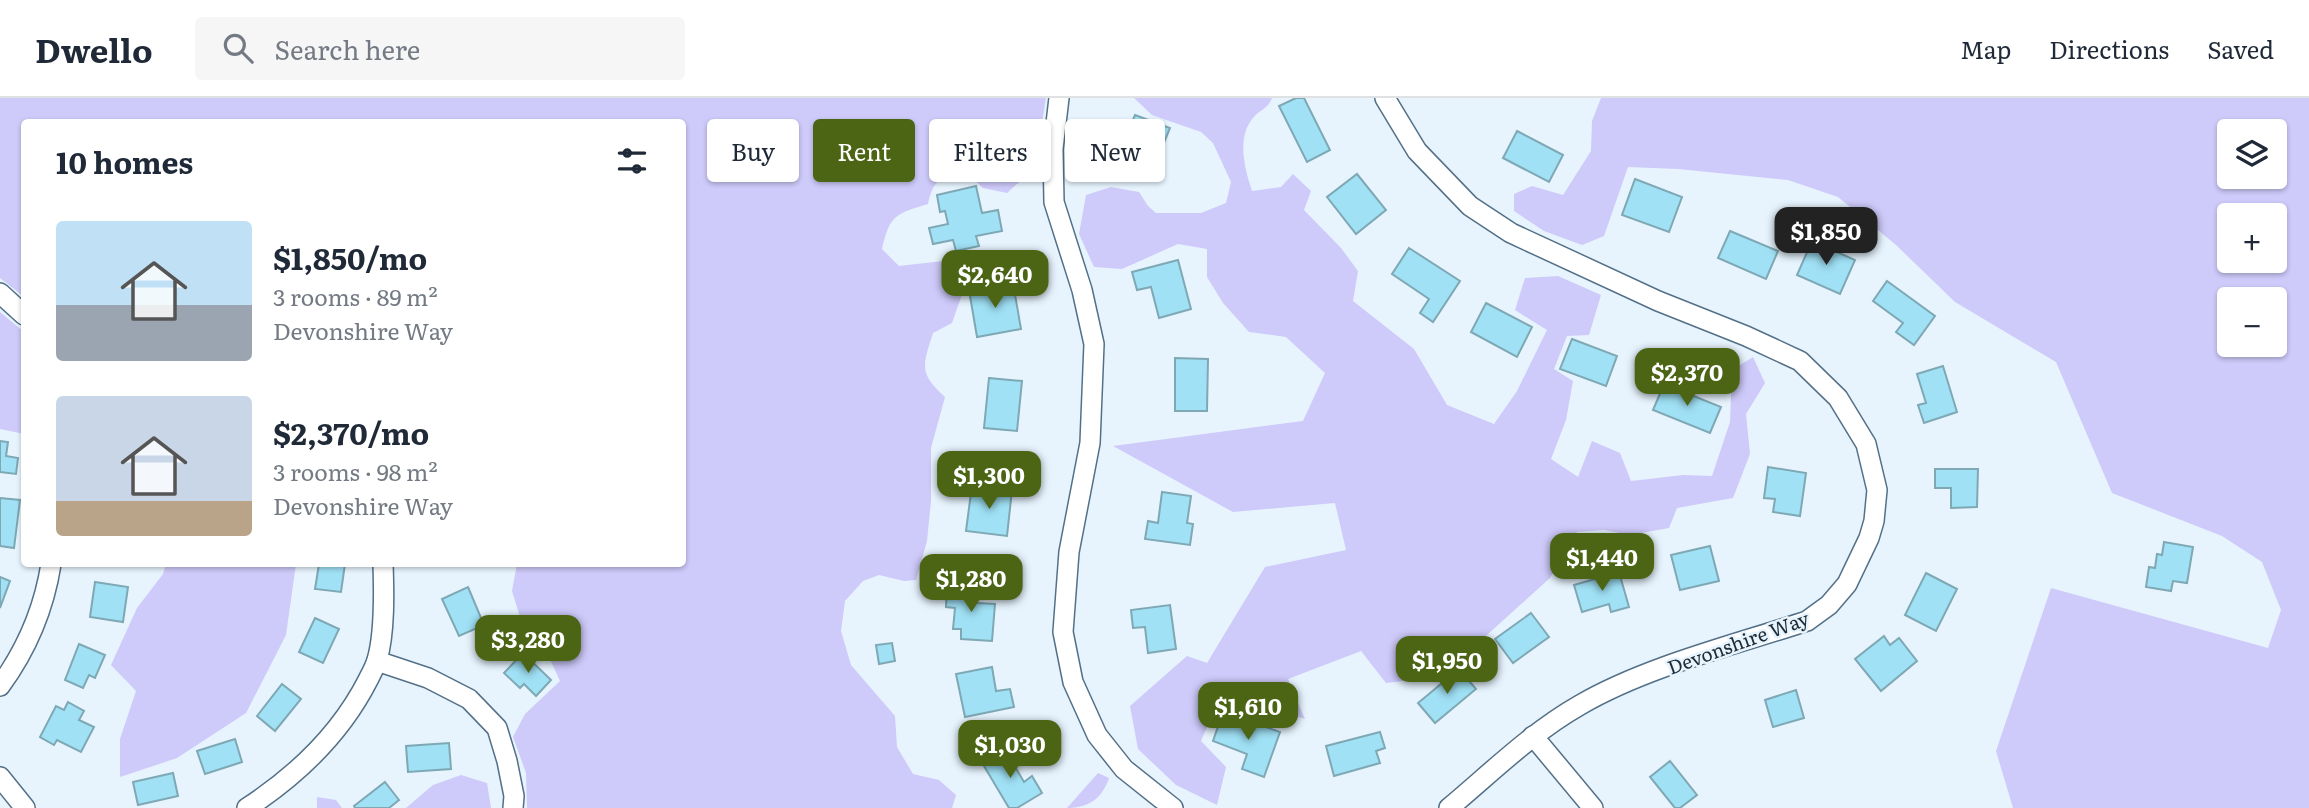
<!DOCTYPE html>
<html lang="en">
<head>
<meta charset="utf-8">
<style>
	:root { --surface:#fff; --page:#f6f6f7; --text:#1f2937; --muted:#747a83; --line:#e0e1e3; --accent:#4c6514 }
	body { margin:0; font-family:Literata,serif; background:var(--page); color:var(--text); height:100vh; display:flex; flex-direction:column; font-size:26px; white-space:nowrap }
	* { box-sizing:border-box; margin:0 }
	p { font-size:23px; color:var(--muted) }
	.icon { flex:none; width:38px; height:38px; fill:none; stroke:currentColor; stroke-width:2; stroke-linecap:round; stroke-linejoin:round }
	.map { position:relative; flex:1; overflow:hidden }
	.panel { position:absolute; left:21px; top:21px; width:665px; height:448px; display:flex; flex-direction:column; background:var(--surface); border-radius:7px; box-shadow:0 2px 5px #0004 }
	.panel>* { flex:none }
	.banner { position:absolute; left:707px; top:21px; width:665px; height:63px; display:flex; gap:14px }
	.controls { position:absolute; left:2217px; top:21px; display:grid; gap:14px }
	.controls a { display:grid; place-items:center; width:70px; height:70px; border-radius:7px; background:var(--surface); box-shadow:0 2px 5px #0004; font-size:35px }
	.price { position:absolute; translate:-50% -60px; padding:0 16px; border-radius:14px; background:var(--accent); color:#fff; font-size:23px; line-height:46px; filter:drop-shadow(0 2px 4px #0008) }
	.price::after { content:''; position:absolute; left:50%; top:42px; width:21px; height:16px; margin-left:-10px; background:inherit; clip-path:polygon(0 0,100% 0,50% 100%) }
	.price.on { background:#222; color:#fff }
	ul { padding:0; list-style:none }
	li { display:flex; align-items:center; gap:21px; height:175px; padding:0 35px }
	li span { display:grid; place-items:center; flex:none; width:196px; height:140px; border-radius:7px; color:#555 }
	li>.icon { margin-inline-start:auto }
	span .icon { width:84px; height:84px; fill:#fffc; stroke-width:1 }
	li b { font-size:30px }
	h2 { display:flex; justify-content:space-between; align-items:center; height:84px; padding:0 35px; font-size:30px }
	.tag { padding:0 24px; border-radius:7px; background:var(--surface); box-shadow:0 2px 5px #0004; font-size:24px; line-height:63px }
	.tag.on { background:var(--accent); color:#fff }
	header { display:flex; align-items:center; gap:42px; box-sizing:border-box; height:98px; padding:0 35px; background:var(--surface); border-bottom:2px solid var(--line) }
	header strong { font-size:33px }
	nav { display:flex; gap:38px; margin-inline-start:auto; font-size:24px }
	.search { width:490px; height:63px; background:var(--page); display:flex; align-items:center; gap:18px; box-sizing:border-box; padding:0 24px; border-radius:7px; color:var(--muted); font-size:26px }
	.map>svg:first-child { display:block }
	.green { fill:#cecafa; fill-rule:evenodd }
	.building { fill:#a0e1f5; stroke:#7ea8b4; stroke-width:2 }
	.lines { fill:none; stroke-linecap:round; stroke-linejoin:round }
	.street-casing { stroke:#537087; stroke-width:22 }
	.street { stroke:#fff; stroke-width:19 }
	.labels { text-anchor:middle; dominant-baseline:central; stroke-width:5; stroke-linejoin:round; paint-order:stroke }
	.street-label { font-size:19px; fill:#202c36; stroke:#e7f4fe }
</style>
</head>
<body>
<header>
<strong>Dwello</strong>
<div class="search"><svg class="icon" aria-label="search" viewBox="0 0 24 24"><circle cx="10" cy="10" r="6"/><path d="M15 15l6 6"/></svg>Search here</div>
<nav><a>Map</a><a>Directions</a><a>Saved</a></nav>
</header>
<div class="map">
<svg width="2309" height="710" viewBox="0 0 2309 710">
	<rect width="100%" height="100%" fill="#e7f4fe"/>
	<g class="green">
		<path d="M0 0H1046L1038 50 1027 77 1007 95 983 90 968 76C941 79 934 79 928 106 896 116 890 116 882 151L899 168 952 162 972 168 952 225 933 235C923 267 918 275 945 299L931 350V403L927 443 916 482 904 483 879 477 863 483 845 503 841 533 851 567 895 618 897 649 913 676 939 682 956 697 952 710H527L526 675 513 639 525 616 560 583 548 557 533 536 488 549 490 537 520 519 512 493 517 466H682V24H24L23 198 0 180Z"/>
		<path d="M1134 0H1272C1268 11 1259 12 1253 20 1236 40 1245 72 1252 93L1281 89 1293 76 1311 93 1304 112 1341 150 1358 173 1353 203 1414 251 1447 307 1494 326 1517 293 1547 232 1515 212 1525 180 1558 178 1601 197 1589 237 1567 238 1554 271 1573 283 1566 322 1551 361 1578 379 1592 343 1620 355 1631 383 1683 377 1712 378 1730 324 1732 272 1753 259 1765 285 1746 316 1750 356 1733 400 1677 410 1669 430 1630 437 1604 432 1577 434 1550 480 1478 545 1430 580 1386 585 1361 553 1288 581 1305 621 1221 597 1201 643 1226 669 1217 707 1176 687 1138 651 1130 608 1187 558 1207 565 1265 469 1346 452 1335 405 1233 414 1113 348 1303 323 1325 275 1286 239 1249 234 1223 205 1207 179V151L1178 146 1122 171 1094 169 1079 136 1086 97 1111 89 1139 94 1148 108 1156 115H1201L1226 105 1231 84 1213 45 1201 34 1152 17Z"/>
		<path d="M1601 0H2309V710H2013L1996 653 2051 490 2268 550 2281 512 2262 464 2222 438 2112 395 2056 264 1955 204 1896 147 1838 99 1788 82 1678 71 1628 69 1604 138 1582 147 1544 133 1514 113V96L1532 88 1563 97 1591 53 1592 23ZM2230 33H2275V79H2230ZM2230 117H2275V163H2230ZM2275 201V247H2230V201Z"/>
		<polygon points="0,214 24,234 24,336 0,331"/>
		<polygon points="166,466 296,466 286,537 246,615 177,660 120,679 120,641 136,593 111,567 137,510 163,476"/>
		<path d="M1098 675 1109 680C1102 701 1088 710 1067 710Z"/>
		<polygon points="461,677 487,685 491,710 406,710 433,687"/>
		<polygon points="317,699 336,702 342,710 317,710"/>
	</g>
	<g class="building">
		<polygon points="1296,0 1304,0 1330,52 1307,64 1279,8"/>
		<polygon points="1135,17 1170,30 1154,69 1112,53 1119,36 1126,39"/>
		<polygon points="1517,33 1563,57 1549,84 1503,60"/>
		<polygon points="1357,76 1386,112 1356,136 1327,99"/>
		<polygon points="1635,81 1682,99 1669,134 1622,117"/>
		<polygon points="976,88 982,115 998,112 1002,133 976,138 979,148 956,153 953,142 933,146 929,130 948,126 945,113 940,114 937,97"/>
		<polygon points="1730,133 1778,153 1766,181 1718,160"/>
		<polygon points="1812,143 1855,162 1840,196 1797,177"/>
		<polygon points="1409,150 1460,183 1433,224 1420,215 1429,201 1392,176"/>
		<polygon points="1178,162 1191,211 1159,220 1151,189 1137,192 1132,174"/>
		<polygon points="1887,183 1935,218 1914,247 1896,234 1903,225 1873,203"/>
		<polygon points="1013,185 1021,231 977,239 969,192"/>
		<polygon points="1486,205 1532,229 1517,259 1471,234"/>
		<polygon points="1572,241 1617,258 1606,288 1560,271"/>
		<polygon points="1175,260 1208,261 1207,313 1175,313"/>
		<polygon points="1943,268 1957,314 1924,325 1918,307 1926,305 1917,276"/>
		<polygon points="989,280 1022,283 1017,333 984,330"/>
		<polygon points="1664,286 1721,309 1710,335 1653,312"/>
		<polygon points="0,343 8,344 6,358 18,360 16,376 0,374"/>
		<polygon points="1768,369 1806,375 1800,418 1773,414 1775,401 1764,400"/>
		<polygon points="1935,371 1978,371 1977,409 1951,410 1951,390 1935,390"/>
		<polygon points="972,387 1012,392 1007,438 966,433"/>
		<polygon points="1162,394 1191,398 1187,425 1193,426 1190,447 1145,441 1148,423 1158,425"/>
		<polygon points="0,400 20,402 14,450 0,448"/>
		<polygon points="2164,444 2193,449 2187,485 2173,483 2171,493 2146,489 2149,469 2155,470 2157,456 2162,457"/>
		<polygon points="1710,448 1719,483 1680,492 1671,457"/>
		<polygon points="319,466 345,466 341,494 315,491"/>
		<polygon points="1619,474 1629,509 1611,514 1609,506 1582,514 1574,487"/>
		<polygon points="1926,475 1957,491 1936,533 1905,517"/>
		<polygon points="0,479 10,483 0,510"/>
		<polygon points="95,484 128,489 123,524 90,519"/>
		<polygon points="468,489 484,527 459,538 442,501"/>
		<polygon points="947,489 978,491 977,505 995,506 992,543 961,541 961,531 953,531 955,510 946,509"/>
		<polygon points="1170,507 1176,551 1148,555 1145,529 1133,530 1131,512"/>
		<polygon points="1531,515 1549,539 1513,565 1495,541"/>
		<polygon points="315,520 339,531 323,565 299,554"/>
		<polygon points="1884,538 1890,547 1899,540 1917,563 1881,593 1855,561"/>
		<polygon points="892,545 895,563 879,566 876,547"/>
		<polygon points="79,546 105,557 95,580 89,577 83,590 65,582"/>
		<polygon points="523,555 551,582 536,598 524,586 520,590 504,575"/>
		<polygon points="992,569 996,593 1010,591 1014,609 965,619 956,576"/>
		<polygon points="1459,571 1476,591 1435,625 1418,605"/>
		<polygon points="282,586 301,601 275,633 257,618"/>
		<polygon points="1796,592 1804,620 1773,629 1765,602"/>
		<polygon points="68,604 84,613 79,622 94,629 81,654 57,642 54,647 40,639 56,608 64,612"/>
		<polygon points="1223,614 1280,634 1264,679 1242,671 1247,656 1213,643"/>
		<polygon points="1380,634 1385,650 1376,653 1380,665 1334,678 1326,648"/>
		<polygon points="235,641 242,664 205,676 197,653"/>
		<polygon points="449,645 451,671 408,674 406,648"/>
		<polygon points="1004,650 1024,684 1032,678 1042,695 1017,710 1009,710 981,663"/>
		<polygon points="1670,663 1697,697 1680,710 1675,710 1650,679"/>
		<polygon points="173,675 178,698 138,707 133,684"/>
		<polygon points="385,684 399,702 389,710 355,710 354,708"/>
	</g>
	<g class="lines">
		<defs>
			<g id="street">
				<polyline points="1059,0 1053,51 1054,104 1082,192 1094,246 1090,345 1069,454 1063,534 1073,584 1097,637 1124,671 1173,710"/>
				<path d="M1385 0 1417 53 1470 108 1511 135 1658 203 1746 238 1800 263 1838 300 1866 346 1877 392 1874 423 1869 440 1847 486 1829 507 1807 523C1734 547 1645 569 1580 607 1531 635 1492 674 1449 710"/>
				<polyline points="0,195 24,217"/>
				<polyline points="377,563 428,580 469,601 497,630 507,663 514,698 513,710"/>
				<path d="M0 588C27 551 44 511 51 466"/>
				<polyline points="1533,638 1593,710"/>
				<polyline points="0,679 25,710"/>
				<path d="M247 710C296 678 341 635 368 582 371 576 375 569 377 562 385 535 384 494 383 466"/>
			</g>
		</defs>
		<use href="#street" class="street-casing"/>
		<use href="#street" class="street"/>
	</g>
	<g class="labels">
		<g class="street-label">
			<text transform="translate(1738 544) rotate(-20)">Devonshire Way</text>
		</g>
	</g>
</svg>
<div class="controls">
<a><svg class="icon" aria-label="layers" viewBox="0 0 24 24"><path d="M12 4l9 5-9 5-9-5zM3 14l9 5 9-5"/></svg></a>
<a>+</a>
<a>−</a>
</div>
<b class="price on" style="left:1826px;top:169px">$1,850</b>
<b class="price" style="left:995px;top:212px">$2,640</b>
<b class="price" style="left:1687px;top:310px">$2,370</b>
<b class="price" style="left:989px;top:413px">$1,300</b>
<b class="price" style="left:1602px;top:495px">$1,440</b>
<b class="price" style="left:971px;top:516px">$1,280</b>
<b class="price" style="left:528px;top:577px">$3,280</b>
<b class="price" style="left:1447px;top:598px">$1,950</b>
<b class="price" style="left:1248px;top:644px">$1,610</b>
<b class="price" style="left:1010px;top:682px">$1,030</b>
<div class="banner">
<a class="tag">Buy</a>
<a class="tag on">Rent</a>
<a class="tag">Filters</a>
<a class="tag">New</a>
</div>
<section class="panel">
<h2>10 homes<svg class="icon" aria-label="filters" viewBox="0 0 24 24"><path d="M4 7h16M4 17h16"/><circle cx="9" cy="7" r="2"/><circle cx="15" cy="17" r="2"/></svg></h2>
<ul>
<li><span style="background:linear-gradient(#bfe0f5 60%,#9aa5b1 0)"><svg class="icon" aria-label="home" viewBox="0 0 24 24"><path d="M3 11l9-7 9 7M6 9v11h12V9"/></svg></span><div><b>$1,850/mo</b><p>3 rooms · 89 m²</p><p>Devonshire Way</p></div></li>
<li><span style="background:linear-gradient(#c9d6e8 75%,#b9a48a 0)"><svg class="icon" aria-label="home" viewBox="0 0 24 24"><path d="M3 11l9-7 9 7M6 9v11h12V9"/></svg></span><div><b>$2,370/mo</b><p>3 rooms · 98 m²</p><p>Devonshire Way</p></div></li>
</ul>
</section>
</div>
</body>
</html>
